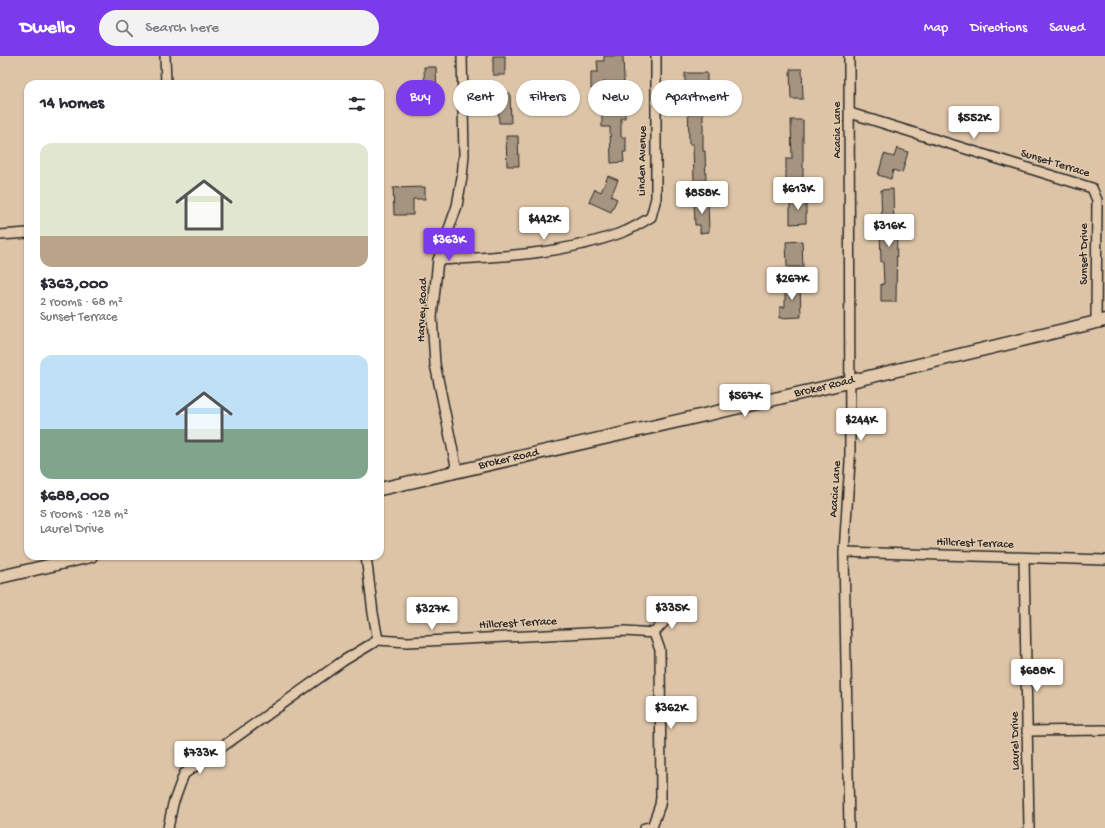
<!DOCTYPE html>
<html lang="en">
<head>
<meta charset="utf-8">
<style>
	:root { --surface:#fff; --page:#f2f2f3; --text:#2b2b33; --muted:#7c7c81; --accent:#7c3aed }
	body { margin:0; font-family:"Gochi Hand",sans-serif; background:var(--page); color:var(--text); height:100vh; display:flex; flex-direction:column; font-size:15px; white-space:nowrap }
	* { box-sizing:border-box; margin:0 }
	p { font-size:13px; color:var(--muted) }
	.icon { flex:none; width:22px; height:22px; fill:none; stroke:currentColor; stroke-width:2; stroke-linecap:round; stroke-linejoin:round }
	.map { position:relative; flex:1; overflow:hidden }
	.sheet { position:absolute; left:24px; top:24px; width:360px; height:480px; display:flex; flex-direction:column; background:var(--surface); border-radius:12px; box-shadow:0 1px 3px #0004 }
	.sheet>* { flex:none }
	.hud { position:absolute; left:396px; top:24px; width:380px; height:36px; display:flex; gap:8px }
	.price { position:absolute; translate:-50% -34px; padding:0 9px; border-radius:4px; background:#fff; color:#222; font-size:13px; line-height:26px; filter:drop-shadow(0 1px 2px #0008) }
	.price::after { content:''; position:absolute; left:50%; top:24px; width:12px; height:9px; margin-left:-6px; background:inherit; clip-path:polygon(0 0,100% 0,50% 100%) }
	.price.on { background:var(--accent); color:#fff }
	ul { padding:0; list-style:none }
	li { display:grid; align-content:center; gap:8px; height:212px; padding:0 16px }
	li span { display:grid; place-items:center; height:124px; border-radius:12px; color:#555 }
	li>.icon { margin-inline-start:auto }
	span .icon { width:72px; height:72px; fill:#fffc; stroke-width:1 }
	li b { font-size:17px }
	h2 { display:flex; justify-content:space-between; align-items:center; height:48px; padding:0 16px; font-size:17px }
	.tag { padding:0 14px; border-radius:18px; background:var(--surface); box-shadow:0 1px 3px #0004; font-size:14px; line-height:36px }
	.tag.on { background:var(--accent); color:#fff }
	header { display:flex; align-items:center; gap:24px; box-sizing:border-box; height:56px; padding:0 20px; background:var(--accent); color:#fff }
	header strong { font-size:19px }
	nav { display:flex; gap:22px; margin-inline-start:auto; font-size:14px }
	.search { width:280px; height:36px; background:var(--page); display:flex; align-items:center; gap:10px; box-sizing:border-box; padding:0 14px; border-radius:22px; color:var(--muted); font-size:15px }
	.map>svg:first-child { display:block }
	.building { fill:#a59480; stroke:#2b2b2b }
	.lines { fill:none; stroke-linecap:round; stroke-linejoin:round }
	.minor-casing { stroke:#2b2b2b; stroke-width:12 }
	.tertiary-casing { stroke:#2b2b2b; stroke-width:15 }
	.minor { stroke:#e4caac; stroke-width:9 }
	.tertiary { stroke:#e4caac; stroke-width:12 }
	.labels { text-anchor:middle; dominant-baseline:central; stroke-width:3; stroke-linejoin:round; paint-order:stroke }
	.street-label { font-size:12px; fill:#2b2b2b; stroke:#e4caac }
</style>
</head>
<body>
<header>
<strong>Dwello</strong>
<div class="search"><svg class="icon" aria-label="search" viewBox="0 0 24 24"><circle cx="10" cy="10" r="6"/><path d="M15 15l6 6"/></svg>Search here</div>
<nav><a>Map</a><a>Directions</a><a>Saved</a></nav>
</header>
<div class="map">
<svg width="1105" height="772" viewBox="0 0 1105 772">
	<rect width="100%" height="100%" fill="#ddc4a7"/>
	<filter id="ink" filterUnits="userSpaceOnUse"><feTurbulence type="fractalNoise" baseFrequency=".025" numOctaves="2"/><feDisplacementMap in="SourceGraphic" scale="8" xChannelSelector="R" yChannelSelector="G"/><feConvolveMatrix kernelMatrix="1 2 1 2 8 2 1 2 1" color-interpolation-filters="sRGB"/></filter>
	<g filter="url(#ink)">
		<g class="building">
			<rect x="493" y="0" width="12" height="19"/>
			<polygon points="604,0 623,0 624,26 603,26 603,33 591,33 591,16 598,16 597,5 604,5"/>
			<polygon points="424,11 436,11 437,40 425,41"/>
			<polygon points="790,13 802,13 803,43 791,43"/>
			<polygon points="685,17 707,17 707,37 700,37 700,53 703,53 703,95 705,95 706,124 694,125 693,88 689,88 688,41 685,41"/>
			<polygon points="510,37 511,67 499,67 498,38"/>
			<polygon points="602,40 621,40 621,50 625,50 625,62 621,62 621,81 626,81 626,96 623,96 624,106 611,107 610,71 602,71"/>
			<polygon points="791,64 803,64 803,128 786,128 786,103 792,103"/>
			<polygon points="506,80 518,80 519,110 507,110"/>
			<polygon points="897,92 908,96 902,117 893,114 891,123 878,119 884,98 894,101"/>
			<polygon points="608,120 618,124 611,140 617,143 611,156 589,146 595,133 601,136"/>
			<polygon points="425,131 425,143 413,143 413,159 394,159 393,132"/>
			<polygon points="893,133 894,173 897,173 896,246 881,246 881,228 884,228 883,206 881,206 880,173 882,173 881,134"/>
			<polygon points="806,142 806,167 790,168 790,143"/>
			<polygon points="694,144 708,144 709,176 700,177 700,169 695,169"/>
			<polygon points="802,185 803,211 787,211 786,186"/>
			<polygon points="785,226 800,226 801,261 780,262 780,251 785,251"/>
		</g>
		<g class="lines">
			<defs>
				<g id="minor">
					<polyline points="165,0 166,28"/>
					<polyline points="849,0 850,406 844,496 849,772"/>
					<polyline points="850,57 1092,132 1097,144 1096,266"/>
					<polyline points="0,179 28,177"/>
					<path d="M438 204C502 201 566 198 626 175 635 171 643 166 651 161L656 142V0"/>
					<polyline points="457,415 435,308 432,261 438,204 457,150 462,121 464,99 462,0"/>
					<polyline points="844,496 1105,504"/>
					<polyline points="366,500 373,557 378,584"/>
					<polyline points="1024,502 1029,772"/>
					<polyline points="654,577 673,556"/>
					<polyline points="1027,675 1105,674"/>
					<polyline points="168,772 173,748 184,718 343,605 378,584 408,586 625,575 654,577"/>
					<polyline points="645,772 652,771 660,749 661,741 660,594 654,577"/>
				</g>
				<g id="tertiary">
					<path id="s1" d="M380 433 827 331 1105 264"/>
					<polyline points="0,521 91,500"/>
				</g>
			</defs>
			<use href="#minor" class="minor-casing"/>
			<use href="#tertiary" class="tertiary-casing"/>
			<use href="#minor" class="minor"/>
			<use href="#tertiary" class="tertiary"/>
		</g>
	</g>
	<g class="labels">
		<g class="street-label">
			<text transform="translate(838 74) rotate(-90)">Acacia Lane</text>
			<text transform="translate(643 105) rotate(-89)">Linden Avenue</text>
			<text transform="translate(1055 108) rotate(17)">Sunset Terrace</text>
			<text transform="translate(1085 198) rotate(-90)">Sunset Drive</text>
			<text transform="translate(423 254) rotate(-88)">Harvey Road</text>
			<text stroke="none"><textPath href="#s1" startOffset="456">Broker Road</textPath></text>
			<text stroke="none"><textPath href="#s1" startOffset="132">Broker Road</textPath></text>
			<text transform="translate(836 433) rotate(-86)">Acacia Lane</text>
			<text transform="translate(975 488) rotate(2)">Hillcrest Terrace</text>
			<text transform="translate(518 568) rotate(-3)">Hillcrest Terrace</text>
			<text transform="translate(1016 685) rotate(-91)">Laurel Drive</text>
		</g>
	</g>
</svg>
<b class="price" style="left:974px;top:84px">$552K</b>
<b class="price" style="left:798px;top:155px">$613K</b>
<b class="price" style="left:702px;top:159px">$858K</b>
<b class="price" style="left:544px;top:185px">$442K</b>
<b class="price" style="left:889px;top:192px">$316K</b>
<b class="price on" style="left:449px;top:206px">$363K</b>
<b class="price" style="left:792px;top:245px">$267K</b>
<b class="price" style="left:745px;top:362px">$567K</b>
<b class="price" style="left:861px;top:386px">$244K</b>
<b class="price" style="left:672px;top:574px">$335K</b>
<b class="price" style="left:432px;top:575px">$327K</b>
<b class="price" style="left:1037px;top:637px">$688K</b>
<b class="price" style="left:671px;top:674px">$362K</b>
<b class="price" style="left:200px;top:719px">$733K</b>
<div class="hud">
<a class="tag on">Buy</a>
<a class="tag">Rent</a>
<a class="tag">Filters</a>
<a class="tag">New</a>
<a class="tag">Apartment</a>
</div>
<section class="sheet">
<h2>14 homes<svg class="icon" aria-label="filters" viewBox="0 0 24 24"><path d="M4 7h16M4 17h16"/><circle cx="9" cy="7" r="2"/><circle cx="15" cy="17" r="2"/></svg></h2>
<ul>
<li><span style="background:linear-gradient(#dfe7d0 75%,#b9a48a 0)"><svg class="icon" aria-label="home" viewBox="0 0 24 24"><path d="M3 11l9-7 9 7M6 9v11h12V9"/></svg></span><div><b>$363,000</b><p>2 rooms · 68 m²</p><p>Sunset Terrace</p></div></li>
<li><span style="background:linear-gradient(#bfe0f5 60%,#7fa58c 0)"><svg class="icon" aria-label="home" viewBox="0 0 24 24"><path d="M3 11l9-7 9 7M6 9v11h12V9"/></svg></span><div><b>$688,000</b><p>5 rooms · 128 m²</p><p>Laurel Drive</p></div></li>
</ul>
</section>
</div>
</body>
</html>
